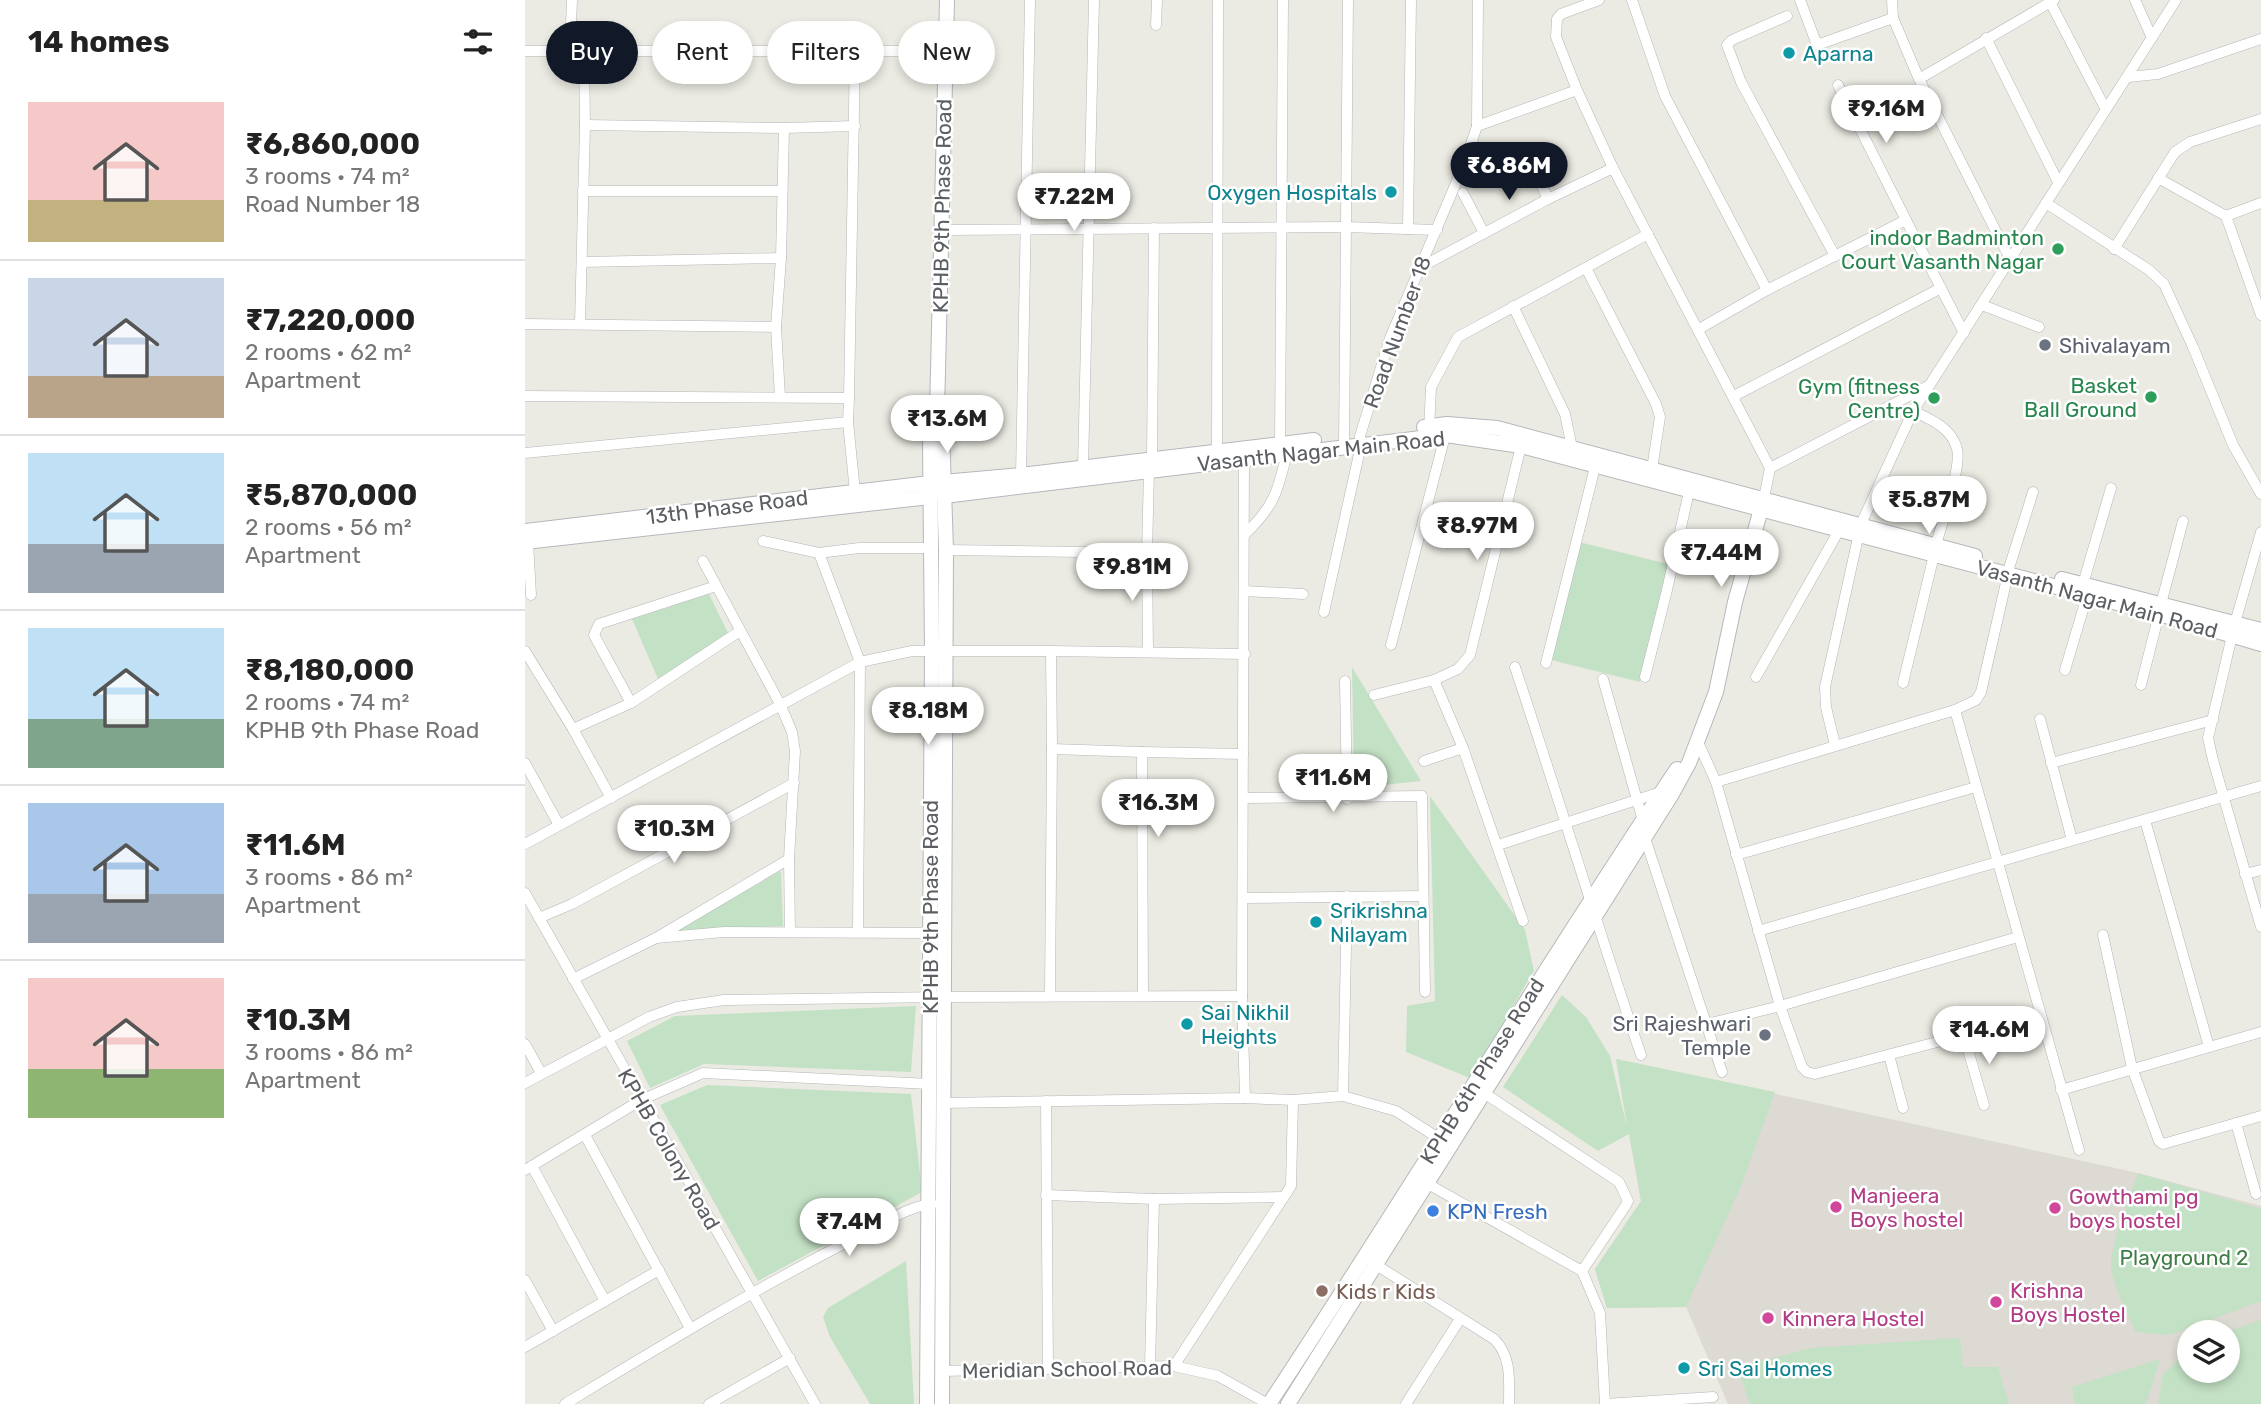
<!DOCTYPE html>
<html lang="en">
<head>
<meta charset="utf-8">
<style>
	:root { --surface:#fff; --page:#f6f6f6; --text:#222; --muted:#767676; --line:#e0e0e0; --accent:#111827 }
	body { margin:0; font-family:Rubik,sans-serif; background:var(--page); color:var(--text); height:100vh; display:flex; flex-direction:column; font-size:26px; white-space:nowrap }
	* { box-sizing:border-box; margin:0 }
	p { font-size:23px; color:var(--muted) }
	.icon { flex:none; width:38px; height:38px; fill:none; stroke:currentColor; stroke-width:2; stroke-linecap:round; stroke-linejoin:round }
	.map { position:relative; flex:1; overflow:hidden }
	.details { display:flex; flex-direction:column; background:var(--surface); width:525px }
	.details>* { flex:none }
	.top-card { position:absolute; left:21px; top:21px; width:665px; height:63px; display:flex; gap:14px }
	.fabs { position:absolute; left:1652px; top:1320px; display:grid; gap:14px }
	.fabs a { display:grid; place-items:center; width:63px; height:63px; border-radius:50%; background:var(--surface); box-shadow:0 4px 10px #0003; font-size:35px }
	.price { position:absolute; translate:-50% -60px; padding:0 16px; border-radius:24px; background:#fff; color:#222; font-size:23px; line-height:46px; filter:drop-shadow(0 2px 4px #0008) }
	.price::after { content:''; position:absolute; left:50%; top:42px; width:21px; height:16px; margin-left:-10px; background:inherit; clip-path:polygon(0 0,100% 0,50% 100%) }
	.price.active { background:var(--accent); color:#fff }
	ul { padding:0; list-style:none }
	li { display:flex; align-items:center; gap:21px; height:175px; padding:0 28px }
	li+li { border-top:2px solid var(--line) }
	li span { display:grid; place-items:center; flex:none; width:196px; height:140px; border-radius:0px; color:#555 }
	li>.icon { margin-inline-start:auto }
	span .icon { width:84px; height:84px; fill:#fffc; stroke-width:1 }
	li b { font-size:30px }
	h2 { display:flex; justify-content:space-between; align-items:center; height:84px; padding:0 28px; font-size:30px }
	.tag { padding:0 24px; border-radius:32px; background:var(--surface); box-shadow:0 4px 10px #0003; font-size:24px; line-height:63px }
	.tag.active { background:var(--accent); color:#fff }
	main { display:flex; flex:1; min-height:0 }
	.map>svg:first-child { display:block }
	.education { fill:#dcdad2; fill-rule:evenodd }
	.green { fill:#c3e1c5 }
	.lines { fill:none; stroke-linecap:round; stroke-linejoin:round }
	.street-casing { stroke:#b4b5b9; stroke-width:11 }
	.secondary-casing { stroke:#b5b7bc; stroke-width:16 }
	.street { stroke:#fff; stroke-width:10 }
	.secondary { stroke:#fff; stroke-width:14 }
	.culture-dot { fill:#0f9aa8; stroke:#fff; stroke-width:2.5 }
	.leisure-dot { fill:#2e9e5b; stroke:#fff; stroke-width:2.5 }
	.worship-dot { fill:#6b7280; stroke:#fff; stroke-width:2.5 }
	.hotel-dot { fill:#d1479c; stroke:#fff; stroke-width:2.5 }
	.shop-dot { fill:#3f7fe0; stroke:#fff; stroke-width:2.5 }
	.education-dot { fill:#8d6e63; stroke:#fff; stroke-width:2.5 }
	.labels { text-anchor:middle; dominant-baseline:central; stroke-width:5; stroke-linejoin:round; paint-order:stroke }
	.culture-label { font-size:21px; fill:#0d838f; stroke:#fff; text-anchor:start }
	.street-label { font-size:21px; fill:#5b5e62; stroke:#fff }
	.leisure-label { font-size:21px; fill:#27864d; stroke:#fff; text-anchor:end }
	.worship-label { font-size:21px; fill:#5b616d; stroke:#fff; text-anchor:start }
	.hotel-label { font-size:21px; fill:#b23c85; stroke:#fff; text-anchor:start }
	.shop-label { font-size:21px; fill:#366cbe; stroke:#fff; text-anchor:start }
	.park-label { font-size:21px; fill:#3f7d46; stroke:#fff }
	.education-label { font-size:21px; fill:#785e54; stroke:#fff; text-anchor:start }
</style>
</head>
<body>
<main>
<section class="details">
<h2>14 homes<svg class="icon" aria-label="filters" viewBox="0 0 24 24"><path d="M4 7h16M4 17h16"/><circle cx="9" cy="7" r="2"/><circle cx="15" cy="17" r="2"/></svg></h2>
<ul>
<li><span style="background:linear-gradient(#f6c9c9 70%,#c2b280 0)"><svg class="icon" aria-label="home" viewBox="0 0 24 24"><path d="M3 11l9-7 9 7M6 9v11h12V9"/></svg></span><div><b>₹6,860,000</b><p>3 rooms · 74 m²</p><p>Road Number 18</p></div></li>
<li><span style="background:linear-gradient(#c9d6e8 70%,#b9a48a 0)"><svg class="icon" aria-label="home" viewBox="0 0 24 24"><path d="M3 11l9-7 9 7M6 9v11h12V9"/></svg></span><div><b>₹7,220,000</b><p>2 rooms · 62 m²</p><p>Apartment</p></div></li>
<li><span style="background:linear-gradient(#bfe0f5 65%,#9aa5b1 0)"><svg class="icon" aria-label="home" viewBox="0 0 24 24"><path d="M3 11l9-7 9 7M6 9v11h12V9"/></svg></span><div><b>₹5,870,000</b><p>2 rooms · 56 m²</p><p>Apartment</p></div></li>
<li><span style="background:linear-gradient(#bfe0f5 65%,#7fa58c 0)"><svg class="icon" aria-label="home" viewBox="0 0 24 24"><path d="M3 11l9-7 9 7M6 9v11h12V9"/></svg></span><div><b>₹8,180,000</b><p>2 rooms · 74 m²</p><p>KPHB 9th Phase Road</p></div></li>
<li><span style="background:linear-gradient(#a9c7e8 65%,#9aa5b1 0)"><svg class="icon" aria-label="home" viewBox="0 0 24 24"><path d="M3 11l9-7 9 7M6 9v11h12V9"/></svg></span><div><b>₹11.6M</b><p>3 rooms · 86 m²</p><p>Apartment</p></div></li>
<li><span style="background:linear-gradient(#f6c9c9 65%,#8fb573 0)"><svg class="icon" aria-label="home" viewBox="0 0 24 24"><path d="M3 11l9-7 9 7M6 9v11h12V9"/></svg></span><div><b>₹10.3M</b><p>3 rooms · 86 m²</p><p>Apartment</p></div></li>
</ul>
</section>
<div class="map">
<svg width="1736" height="1404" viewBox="0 0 1736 1404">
	<rect width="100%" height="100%" fill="#ecebe3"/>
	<path class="education" d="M1091 1059 1613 1173 1736 1206V1404H1203L1161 1307 1082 1308 1070 1269 1116 1201ZM1664 1332H1703V1370H1664Z"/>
	<g class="green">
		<polygon points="1054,542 1143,564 1115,682 1026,660"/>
		<polygon points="184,594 203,633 133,679 107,619"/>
		<polygon points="827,667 896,781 829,788"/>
		<polygon points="905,796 1000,930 1009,971 945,1078 881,1052 882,1006 910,1001"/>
		<polygon points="256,871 258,926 148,931"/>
		<polygon points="1037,995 1061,1017 1085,1056 1102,1127 1091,1059 1250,1092 1216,1186 1161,1307 1082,1308 1070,1269 1116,1201 1104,1134 1073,1151 978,1087"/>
		<polygon points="391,1006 386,1072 179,1064 125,1088 102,1041 150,1016"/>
		<polygon points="182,1085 386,1094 397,1192 233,1281 135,1105"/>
		<path d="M1613 1173 1736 1209V1301L1644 1335 1611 1332C1603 1317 1586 1280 1586 1264 1588 1236 1604 1200 1613 1173Z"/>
		<polygon points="381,1261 389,1404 345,1404 305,1337 298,1317 303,1308"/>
		<polygon points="1736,1320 1736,1404 1633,1404 1638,1374 1664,1351 1664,1370 1703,1370 1703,1332 1701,1332"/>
		<polygon points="1435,1338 1438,1367 1473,1367 1484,1404 1225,1404 1212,1367 1286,1348"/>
		<polygon points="1635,1359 1621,1404 1550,1404 1547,1387"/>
	</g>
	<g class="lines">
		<defs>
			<g id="street">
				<polyline points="953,0 952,126 1052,90 1031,37 1032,19 1036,14 1074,0"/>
				<polyline points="1107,0 1140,96 1242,290"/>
				<polyline points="1275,0 1292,45 1368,18"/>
				<polyline points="1367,0 1368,18 1394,79 1486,261"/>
				<polyline points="1610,0 1627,38"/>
				<polyline points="1525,2 1580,108"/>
				<polyline points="1262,16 1207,40 1202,45 1216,82 1310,256"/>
				<polyline points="631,25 632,0"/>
				<polyline points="1461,38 1533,182"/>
				<polyline points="0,51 420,51"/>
				<polyline points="45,51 47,0"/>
				<polyline points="59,51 60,125"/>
				<polyline points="1603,77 1633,74 1736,39"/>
				<polyline points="1394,79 1529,0"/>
				<polyline points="1313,85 1381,220"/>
				<polyline points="1052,90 1088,168 1245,468 1403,386"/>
				<polyline points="259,128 330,126"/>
				<polyline points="1006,163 1023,199"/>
				<polyline points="1633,178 1701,216 1736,315"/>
				<polyline points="58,191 257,191"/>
				<polyline points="938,193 959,233"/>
				<polyline points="1521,203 1624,270 1639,284 1668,347 1708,445 1736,494"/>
				<polyline points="1701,216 1736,203"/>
				<polyline points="883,229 886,0"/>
				<polyline points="417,230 820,227 912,230"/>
				<polyline points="1589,249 1650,152 1665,142 1736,119"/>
				<polyline points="57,262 256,258"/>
				<polyline points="896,267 1023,199 1088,168"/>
				<polyline points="1061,268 1131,404 1135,417 1127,469"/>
				<polyline points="1457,305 1514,327"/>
				<polyline points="988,306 1040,414 1047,448"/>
				<polyline points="0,324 251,327 255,397"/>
				<polyline points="55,324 60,125 259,128 256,258 251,327"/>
				<polyline points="1174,329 1242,290 1381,220 1439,333"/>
				<polyline points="0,396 324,398 323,422 330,492"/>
				<polyline points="1209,396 1416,288"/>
				<polyline points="324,398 330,52"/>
				<path d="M1388 411C1405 419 1427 428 1432 449 1437 467 1416 525 1411 545"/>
				<polyline points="904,432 906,387 933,337 1123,234"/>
				<polyline points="755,444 758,0"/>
				<polyline points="819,447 823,0"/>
				<polyline points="692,452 693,0"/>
				<polyline points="0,453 323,422"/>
				<polyline points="558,467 569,0"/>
				<polyline points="496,475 505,0"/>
				<polyline points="1239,498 1245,468"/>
				<polyline points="1736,532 1710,623 1683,738 1688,760 1736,927"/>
				<path d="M719 535C749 507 753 491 762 453"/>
				<polyline points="238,541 294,553 334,548 406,548"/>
				<polyline points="3,542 6,595"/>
				<polyline points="421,550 622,553 624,471 627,459 629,228"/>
				<polyline points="294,553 335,662 387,651 526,651"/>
				<polyline points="622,553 623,652"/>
				<polyline points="178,561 255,704 267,732 270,751 264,859 265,932"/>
				<polyline points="1558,584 1586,488"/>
				<polyline points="719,591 778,594"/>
				<polyline points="1636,604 1658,521"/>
				<polyline points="799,612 836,445 835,436 865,338 940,162 952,126"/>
				<polyline points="866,645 921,432"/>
				<polyline points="0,651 48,729 86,798"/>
				<polyline points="1021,663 1070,467"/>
				<path d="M990 667C1033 796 1072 926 1116 1055"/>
				<polyline points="1540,670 1562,596"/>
				<polyline points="1120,677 1142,590 1165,487"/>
				<polyline points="1231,677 1317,525"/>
				<polyline points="1078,679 1118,821"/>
				<polyline points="909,680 933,669 945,655 996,446"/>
				<polyline points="820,681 822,799"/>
				<polyline points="1378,683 1409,555"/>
				<polyline points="1616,685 1634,614"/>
				<polyline points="849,695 909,680 938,748 998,921"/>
				<polyline points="106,703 215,631"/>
				<polyline points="1430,710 1451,700 1456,692 1485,565 1508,492"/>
				<polyline points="1515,719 1547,840"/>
				<polyline points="48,729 106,703 69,635 74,624 191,586"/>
				<polyline points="1172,740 1191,782 1255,1006 1277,1067 1282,1072 1290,1074 1515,1015"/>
				<polyline points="1310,745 1301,707 1300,687 1336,524 1388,411 1651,0"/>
				<polyline points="527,749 526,651 720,654"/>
				<polyline points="899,761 938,748"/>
				<polyline points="0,763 34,825"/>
				<polyline points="1526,763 1688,720"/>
				<polyline points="1191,782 1430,710 1554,1150"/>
				<polyline points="718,798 897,796 900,992"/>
				<polyline points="1620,820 1684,1047"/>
				<polyline points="1120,838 1197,1072"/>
				<polyline points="0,844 335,662 333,932"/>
				<polyline points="973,845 1136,792"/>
				<polyline points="1211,855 1451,787"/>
				<polyline points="1720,874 1736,870"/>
				<polyline points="0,893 290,1404"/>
				<polyline points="718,898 897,896"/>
				<polyline points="14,918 47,904 269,783"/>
				<polyline points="1233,931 1736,786"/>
				<polyline points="1578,935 1607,1068 1634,1141 1638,1144 1736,1116"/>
				<polyline points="131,938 199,932 405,933"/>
				<polyline points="48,979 131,938 264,859"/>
				<polyline points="525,996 527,749 617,752"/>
				<polyline points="618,996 617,752 718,754"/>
				<polyline points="1182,1024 1255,1006 1493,937"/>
				<polyline points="1439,1036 1459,1105"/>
				<polyline points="0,1044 16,1073"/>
				<polyline points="1364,1055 1378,1108"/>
				<polyline points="0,1083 124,1017 152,1007 199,1000 419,997 717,996"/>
				<polyline points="1536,1090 1736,1032"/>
				<polyline points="818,1096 822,896"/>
				<polyline points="720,1098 768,1100 818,1096 871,1111 918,1141"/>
				<polyline points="521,1101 523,1369"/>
				<polyline points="419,1103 720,1098 717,996 719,458"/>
				<polyline points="1711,1123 1731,1194"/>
				<polyline points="60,1135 165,1328"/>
				<polyline points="7,1166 80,1301"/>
				<polyline points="0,1170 116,1100 178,1073 405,1084"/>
				<polyline points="903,1184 1057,1271 1101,1205 1103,1201 1094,1182 959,1093"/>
				<polyline points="521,1195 629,1199"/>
				<path d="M848 1263 969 1339C987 1357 984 1380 984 1404"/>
				<polyline points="1057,1271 1075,1313 1080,1404 1188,1397"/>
				<polyline points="0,1280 28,1331"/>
				<polyline points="0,1347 134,1270"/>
				<polyline points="625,1366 629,1199 759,1197"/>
				<polyline points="649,1366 766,1186 768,1100"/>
				<polyline points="417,1371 649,1366 693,1376 743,1404"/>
				<path d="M40 1404C136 1346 233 1287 334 1236 356 1225 383 1206 407 1204"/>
				<polyline points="184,1404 265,1358"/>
				<polyline points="881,1404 935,1319"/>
			</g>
			<g id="secondary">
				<polyline points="899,427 922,424 972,428 1450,556"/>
				<polyline points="418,482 496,475 789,440"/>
				<polyline points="419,496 921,435 996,446 1634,614 1736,644"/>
				<polyline points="0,531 405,483"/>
				<polyline points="0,542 405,497"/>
				<polyline points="1537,579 1736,630"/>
				<polyline points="402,1404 407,651 405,442 405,427 412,412"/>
				<polyline points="417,1404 421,550 417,428 412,412 422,0"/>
				<path d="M744 1404C883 1194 1012 978 1152 769"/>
				<polyline points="763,1404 1147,794 1164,763 1191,692 1210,602 1238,502"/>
			</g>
		</defs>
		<use href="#street" class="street-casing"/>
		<use href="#secondary" class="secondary-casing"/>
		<use href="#street" class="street"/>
		<use href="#secondary" class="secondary"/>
	</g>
	<g class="culture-dot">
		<circle cx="1264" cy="53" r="7"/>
		<circle cx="866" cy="192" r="7"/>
		<circle cx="791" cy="922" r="7"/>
		<circle cx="662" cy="1024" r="7"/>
		<circle cx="1159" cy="1368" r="7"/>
	</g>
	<g class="leisure-dot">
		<circle cx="1533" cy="249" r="7"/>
		<circle cx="1626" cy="397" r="7"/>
		<circle cx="1409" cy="398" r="7"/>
	</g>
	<g class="worship-dot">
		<circle cx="1520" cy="345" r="7"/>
		<circle cx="1240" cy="1035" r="7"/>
	</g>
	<g class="hotel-dot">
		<circle cx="1311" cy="1207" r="7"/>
		<circle cx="1530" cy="1208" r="7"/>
		<circle cx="1471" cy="1302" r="7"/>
		<circle cx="1243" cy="1318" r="7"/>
	</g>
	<circle class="shop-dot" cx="908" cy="1211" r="7"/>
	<circle class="education-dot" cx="797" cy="1291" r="7"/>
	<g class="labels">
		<g class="culture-label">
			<text x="1278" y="53">Aparna</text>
			<text x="852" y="192" text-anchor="end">Oxygen Hospitals</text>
			<text x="805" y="910">Srikrishna<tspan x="805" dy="24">Nilayam</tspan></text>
			<text x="676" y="1012">Sai Nikhil<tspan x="676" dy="24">Heights</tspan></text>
			<text x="1173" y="1368">Sri Sai Homes</text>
		</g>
		<g class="street-label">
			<text transform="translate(417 206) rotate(-89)">KPHB 9th Phase Road</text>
			<text transform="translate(872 332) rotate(-70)">Road Number 18</text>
			<text transform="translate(796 451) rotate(-6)">Vasanth Nagar Main Road</text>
			<text transform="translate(202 507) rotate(-7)">13th Phase Road</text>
			<text transform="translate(1572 599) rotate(15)">Vasanth Nagar Main Road</text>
			<text transform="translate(405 907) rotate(-90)">KPHB 9th Phase Road</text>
			<text transform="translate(957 1071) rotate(-58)">KPHB 6th Phase Road</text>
			<text transform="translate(144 1149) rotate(60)">KPHB Colony Road</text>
			<text transform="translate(542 1369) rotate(-1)">Meridian School Road</text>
		</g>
		<g class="leisure-label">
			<text x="1519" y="237">indoor Badminton<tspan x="1519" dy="24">Court Vasanth Nagar</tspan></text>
			<text x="1612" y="385">Basket<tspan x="1612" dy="24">Ball Ground</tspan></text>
			<text x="1395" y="386">Gym (fitness<tspan x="1395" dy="24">Centre)</tspan></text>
		</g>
		<g class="worship-label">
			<text x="1534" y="345">Shivalayam</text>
			<text x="1226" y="1023" text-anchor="end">Sri Rajeshwari<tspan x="1226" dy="24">Temple</tspan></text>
		</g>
		<g class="hotel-label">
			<text x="1325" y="1195">Manjeera<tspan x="1325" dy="24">Boys hostel</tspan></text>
			<text x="1544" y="1196">Gowthami pg<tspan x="1544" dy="24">boys hostel</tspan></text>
			<text x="1485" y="1290">Krishna<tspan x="1485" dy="24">Boys Hostel</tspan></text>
			<text x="1257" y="1318">Kinnera Hostel</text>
		</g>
		<g class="shop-label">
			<text x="922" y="1211">KPN Fresh</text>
		</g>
		<g class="park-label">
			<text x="1659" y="1257">Playground 2</text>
		</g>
		<g class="education-label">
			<text x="811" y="1291">Kids r Kids</text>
		</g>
	</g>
</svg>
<div class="fabs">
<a><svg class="icon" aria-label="layers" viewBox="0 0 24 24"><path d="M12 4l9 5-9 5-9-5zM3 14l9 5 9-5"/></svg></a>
</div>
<b class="price" style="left:1361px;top:145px">₹9.16M</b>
<b class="price active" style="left:984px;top:202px">₹6.86M</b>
<b class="price" style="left:549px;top:233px">₹7.22M</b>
<b class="price" style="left:422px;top:455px">₹13.6M</b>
<b class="price" style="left:1404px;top:536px">₹5.87M</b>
<b class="price" style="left:952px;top:562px">₹8.97M</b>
<b class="price" style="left:1196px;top:589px">₹7.44M</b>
<b class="price" style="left:607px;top:603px">₹9.81M</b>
<b class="price" style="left:403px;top:747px">₹8.18M</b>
<b class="price" style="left:808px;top:814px">₹11.6M</b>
<b class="price" style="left:633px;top:839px">₹16.3M</b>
<b class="price" style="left:149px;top:865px">₹10.3M</b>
<b class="price" style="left:1464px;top:1066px">₹14.6M</b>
<b class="price" style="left:324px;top:1258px">₹7.4M</b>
<div class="top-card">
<a class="tag active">Buy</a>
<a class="tag">Rent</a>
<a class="tag">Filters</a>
<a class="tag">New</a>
</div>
</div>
</main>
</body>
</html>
